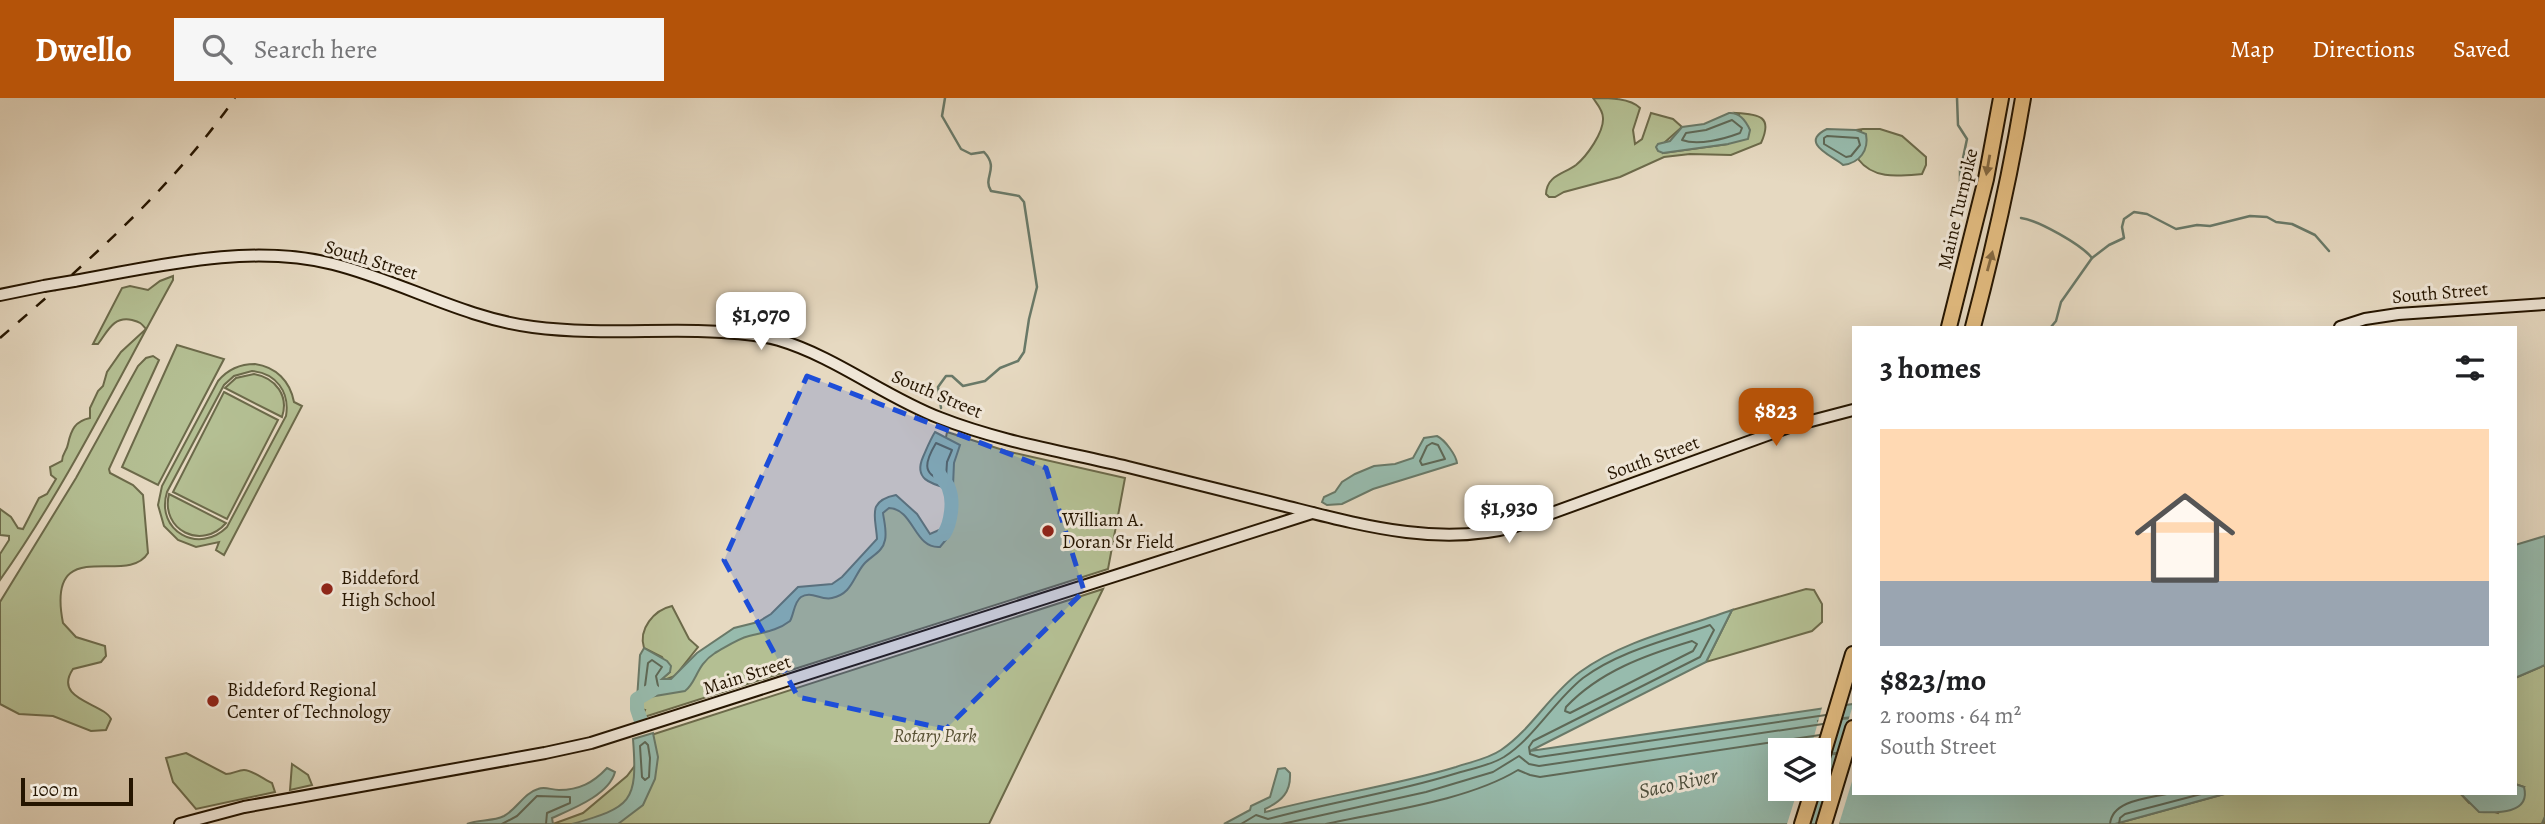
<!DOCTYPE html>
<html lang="en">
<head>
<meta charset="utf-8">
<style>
	:root { --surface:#fff; --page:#f6f6f6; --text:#202124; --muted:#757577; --line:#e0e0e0; --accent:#b45309 }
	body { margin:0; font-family:Alegreya,serif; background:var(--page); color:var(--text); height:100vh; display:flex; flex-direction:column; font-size:26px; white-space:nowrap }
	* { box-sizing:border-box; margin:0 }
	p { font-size:23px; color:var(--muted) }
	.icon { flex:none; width:38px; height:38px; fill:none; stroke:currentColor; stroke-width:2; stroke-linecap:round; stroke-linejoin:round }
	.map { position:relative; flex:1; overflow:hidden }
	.sheet { position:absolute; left:1852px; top:228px; width:665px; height:469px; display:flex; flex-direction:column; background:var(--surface); border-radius:0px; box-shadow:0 7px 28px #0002 }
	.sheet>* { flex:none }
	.buttons { position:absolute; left:1768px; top:640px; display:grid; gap:14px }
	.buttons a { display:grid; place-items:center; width:63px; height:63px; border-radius:0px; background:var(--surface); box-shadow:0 7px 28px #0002; font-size:35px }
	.scale { position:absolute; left:21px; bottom:18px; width:112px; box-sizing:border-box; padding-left:7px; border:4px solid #251500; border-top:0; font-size:19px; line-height:24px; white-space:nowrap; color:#251500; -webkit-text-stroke:5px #efe6d7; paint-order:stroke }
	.price { position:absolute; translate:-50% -60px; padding:0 16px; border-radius:14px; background:#fff; color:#222; font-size:23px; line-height:46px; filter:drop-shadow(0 2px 4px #0008) }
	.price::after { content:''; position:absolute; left:50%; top:42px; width:21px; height:16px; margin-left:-10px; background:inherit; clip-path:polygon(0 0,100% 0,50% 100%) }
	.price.current { background:var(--accent); color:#fff }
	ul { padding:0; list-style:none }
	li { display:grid; align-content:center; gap:14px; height:371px; padding:0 28px }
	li+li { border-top:2px solid var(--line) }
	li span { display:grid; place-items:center; height:217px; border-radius:0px; color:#555 }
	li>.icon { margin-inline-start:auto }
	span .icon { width:126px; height:126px; fill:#fffc; stroke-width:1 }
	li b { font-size:30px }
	h2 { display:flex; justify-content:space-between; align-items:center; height:84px; padding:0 28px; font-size:30px }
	header { display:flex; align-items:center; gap:42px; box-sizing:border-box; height:98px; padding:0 35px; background:var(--accent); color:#fff }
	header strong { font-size:33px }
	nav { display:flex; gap:38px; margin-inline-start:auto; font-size:24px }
	.search { width:490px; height:63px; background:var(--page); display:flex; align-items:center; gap:18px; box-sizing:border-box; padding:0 24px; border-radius:0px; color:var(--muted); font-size:26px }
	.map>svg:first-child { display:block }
	.green { fill:#b4bf93; stroke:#6c6a4a; stroke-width:2; fill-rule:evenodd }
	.water { fill:#97bbad; stroke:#697968; stroke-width:2 }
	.pier { fill:#e6d9c1 }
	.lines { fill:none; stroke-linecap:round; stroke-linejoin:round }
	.shore { stroke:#5e6856; stroke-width:2 }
	.stream { stroke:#697968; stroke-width:2.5 }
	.river { stroke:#97bbad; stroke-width:14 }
	.secondary-casing { stroke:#251500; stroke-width:14 }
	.highway-casing { stroke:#251500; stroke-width:18 }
	.secondary { stroke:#efe6d7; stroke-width:10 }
	.highway { stroke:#e3bc80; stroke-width:14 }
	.rail { stroke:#251500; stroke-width:2.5; stroke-dasharray:12 12; stroke-linecap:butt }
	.secondary-bridge-casing { stroke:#251500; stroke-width:14; stroke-linecap:butt }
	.secondary-bridge { stroke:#efe6d7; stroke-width:10 }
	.oneway { fill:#846840 }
	.marked { fill:#1d4ed8; fill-opacity:0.2; stroke:#1d4ed8; stroke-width:5; stroke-dasharray:14 9; stroke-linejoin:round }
	.poi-dot { fill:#8f2418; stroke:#efe6d7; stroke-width:2.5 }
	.labels { text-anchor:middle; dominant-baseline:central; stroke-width:6; stroke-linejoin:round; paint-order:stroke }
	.street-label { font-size:19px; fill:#251500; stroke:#efe6d7 }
	.poi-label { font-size:19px; fill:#251500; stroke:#efe6d7; text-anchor:start }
	.park-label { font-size:19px; font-style:italic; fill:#575033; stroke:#efe6d7 }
	.water-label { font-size:21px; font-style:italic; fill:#4d4f3d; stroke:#efe6d7 }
</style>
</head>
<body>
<header>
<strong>Dwello</strong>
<div class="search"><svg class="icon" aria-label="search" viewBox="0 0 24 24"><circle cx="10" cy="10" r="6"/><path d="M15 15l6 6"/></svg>Search here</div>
<nav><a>Map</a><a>Directions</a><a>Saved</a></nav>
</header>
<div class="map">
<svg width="2545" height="726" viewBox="0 0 2545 726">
	<rect width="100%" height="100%" fill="#e6d9c1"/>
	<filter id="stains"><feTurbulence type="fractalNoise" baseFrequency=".00286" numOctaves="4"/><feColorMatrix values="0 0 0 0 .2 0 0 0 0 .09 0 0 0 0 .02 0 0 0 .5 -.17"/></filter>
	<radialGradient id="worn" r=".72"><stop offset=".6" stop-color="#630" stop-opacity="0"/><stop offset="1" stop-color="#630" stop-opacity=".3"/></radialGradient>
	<g class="green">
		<path d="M1593 0C1610 0 1630 0 1640 10L1633 32 1635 46 1642 41 1651 15 1673 21 1682 29 1665 44 1663 55 1728 46 1739 17 1736 15C1760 16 1773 19 1761 45L1731 57 1690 56 1664 59 1620 79 1564 94 1555 99H1549L1546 96C1547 77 1564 76 1576 67 1587 58 1604 34 1603 20 1603 12 1597 6 1593 0Z"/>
		<path d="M1863 31H1880L1902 38 1926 59V67L1922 76C1899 78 1874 82 1858 61L1861 33 1856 32Z"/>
		<path d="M173 178V182C117 283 67 387 0 482V456L9 442V438L0 437V411L11 419 18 430 23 431 39 400 47 396 56 381 51 377 50 369 62 363C62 355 67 353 68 346 71 332 75 323 90 320V310L98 293 103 288 107 274 121 254 146 231C141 225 140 224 132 222 113 218 108 233 98 246H93L122 190 130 188 148 192 160 183Z"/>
		<polygon points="177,247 224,261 158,387 122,369"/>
		<path d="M153 258 159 262 109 371 110 375 133 387 143 397 148 455C127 490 45 433 63 525L76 539 105 548 106 558 101 564 73 571C52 602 104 605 111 621L106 632 91 633 53 618 19 616 0 606V504L76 380 138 268 146 260Z"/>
		<path d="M255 266C276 269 290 283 294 304L302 308 224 457 216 452 219 444 196 449 178 442 164 428 158 407 162 388 218 283C228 271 240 266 255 266ZM252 273C276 275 290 294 286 318L227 429C199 457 155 433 167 394L224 287 234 278Z"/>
		<path d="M254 276C276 280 289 298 282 319L225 290 236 280Z"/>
		<polygon points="224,294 278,322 227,421 173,394"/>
		<polygon points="947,334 1006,353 1125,380 1108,471 641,620 645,612 641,611 640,601 666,588 709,554 769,527 797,496 827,495 878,447 880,412 893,404 926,435 943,439 955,405 955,391 939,375"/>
		<path d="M169 396 226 425C202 453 160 432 169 396Z"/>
		<polygon points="1103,491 989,726 553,726 583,715 627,678 646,653 645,639"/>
		<polygon points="1806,491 1814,492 1822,506 1822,524 1812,533 1706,564 1732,512"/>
		<path d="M672 508 689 541 698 549 675 578 664 582 662 581 670 574 662 559 644 550C638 531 654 512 672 508Z"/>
		<polygon points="2545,567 2545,726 2115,726 2228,695 2460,695 2469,705 2498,715 2524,689 2515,686 2515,580"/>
		<path d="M186 655 226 676C233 676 238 672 244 672 252 672 265 682 272 685L275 694 196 711 173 684 166 660Z"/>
		<polygon points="292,666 308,677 312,687 290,692"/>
	</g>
	<g class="water">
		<path d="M1729 15C1740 14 1746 23 1750 32L1748 41 1728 46 1663 55 1658 53 1656 49 1658 46 1670 43 1682 29 1704 26Z"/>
		<path d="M1827 31 1856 32 1866 36C1869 52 1860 65 1843 67 1833 58 1798 45 1827 31Z"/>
		<path d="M935 334 960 347 954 365 953 388 950 391C932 386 913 382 923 359 927 350 930 342 935 334Z"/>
		<path d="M1437 338C1445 342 1456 357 1457 365L1373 391 1342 406 1327 407 1322 404 1324 399 1335 394 1342 384 1355 376 1374 368 1395 366 1413 360 1424 340Z"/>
		<path d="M896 397 917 416 930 436 946 429 951 419 949 438 940 449C914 451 914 411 889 410L883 415C884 423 887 434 885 442 883 454 871 458 864 466 853 479 852 496 832 500 821 503 811 492 801 499 794 504 794 516 790 523 777 533 764 534 749 538 737 541 726 549 715 555 696 567 697 584 685 593L637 601 640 557 644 550 667 563 671 568 670 574 662 581H671L697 555 734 530 758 524 771 516 798 489 832 486 842 479 877 441C876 419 866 403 896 397Z"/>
		<polygon points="2545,438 2545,567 2515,580 2515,447"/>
		<path d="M1732 512 1706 564 1530 653 1853 606V619L1817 623 1853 620V653L1818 657V653H1780V691H1818V658L1853 654V695H2228L2115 726H1830L1840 724 1819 726H1224L1250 712 1251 708 1270 699 1278 671 1285 670 1290 675C1291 694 1282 703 1265 711V714C1328 697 1393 688 1456 669 1470 664 1488 661 1501 652 1532 631 1550 596 1580 574 1624 542 1682 530 1732 512Z"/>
		<path d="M653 635 658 659 655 681 643 707 618 726H572C631 709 638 705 633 641Z"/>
		<path d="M607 670 615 674C609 697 572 711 552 720L553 726H467C479 721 492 724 504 718 517 711 524 695 538 691 545 688 551 692 559 692 579 692 593 685 607 670Z"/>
		<path d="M2515 686 2524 689C2531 716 2497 715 2479 714L2460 695H2515Z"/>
	</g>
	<g class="pier">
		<polygon points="1847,603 1810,726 1787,726 1798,691 1818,691 1818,653 1810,653 1823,606"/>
		<polygon points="1853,607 1853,680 1839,726 1817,726"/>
	</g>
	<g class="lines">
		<g class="shore">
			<path d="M1732 22 1742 30 1740 35C1724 41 1698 48 1682 42L1686 35 1706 32Z"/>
			<polygon points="1827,38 1858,40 1860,47 1851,58 1846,59 1824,46 1824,40"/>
			<path d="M936 345 952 352 947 364 946 380 944 382C920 377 926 362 936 345Z"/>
			<polygon points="1432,345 1438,347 1445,361 1422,367 1420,363 1427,348"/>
			<path d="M1692 543 1697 546 1693 553 1570 615 1565 613 1566 609C1600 573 1646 557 1692 543Z"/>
			<polygon points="652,562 662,569 656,578 658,588 655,591 648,591 645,588 648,565"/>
			<polygon points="645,644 648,647 650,660 649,679 645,682 642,679 640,648"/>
			<polyline points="502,726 517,718 537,698 570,699 570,705 547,715 546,726"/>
			<path d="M1241 726 1256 717 1268 721C1330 704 1393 695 1454 676 1470 671 1489 668 1504 659 1536 638 1554 603 1583 580 1619 553 1668 542 1710 527L1714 532 1700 559 1533 643 1529 649 1530 656 1539 659 1826 617"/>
			<polyline points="1282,726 1426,694 1493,674 1519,658 1529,666 1539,668 1823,626"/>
			<path d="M1326 726C1385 713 1467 703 1518 672L1530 677 1540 679 1820 637"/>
			<path d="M2110 726C2112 701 2152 700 2171 695"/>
			<polyline points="2119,726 2120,720 2125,716 2205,695"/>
		</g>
		<g class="stream">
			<polyline points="1957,0 1958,27 1967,41 1963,60 1960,68 1960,87 1965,90"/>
			<path d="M2021 120C2038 122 2082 147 2092 160L2061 204 2056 223 2051 229"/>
			<polyline points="2092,160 2109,147 2124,140 2122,129 2124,121 2134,114 2147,116 2176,131 2197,127 2210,128 2250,118 2267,119 2276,124 2292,126 2315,137 2329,153"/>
			<path d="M941 310 938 289 946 278H952L963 288 985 283 1000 270 1018 263 1024 254 1029 221 1037 189 1024 104 1019 98 991 93C982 79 1000 71 984 54L971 56 961 51 942 18 945 0"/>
			<polyline points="2542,726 2545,719"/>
		</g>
		<g class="river">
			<path d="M940 377C942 382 948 386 949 391 954 403 951 425 944 436"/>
			<polyline points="641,623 637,611 637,601 652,592"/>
		</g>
		<defs>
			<g id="secondary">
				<path d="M74 183C158 168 249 145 333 166 401 183 463 220 533 229 587 236 643 232 697 233 724 234 753 235 779 242 836 259 885 299 940 320 1001 344 1066 354 1128 369 1179 382 1230 394 1281 407 1357 426 1439 450 1516 428L1792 328 1853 312"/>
				<polyline points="0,197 44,188"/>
				<polyline points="2340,229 2365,221 2398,216 2545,206"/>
				<polyline points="180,726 244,709 545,655 591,645 1312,415"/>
			</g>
			<g id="highway">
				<polyline points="1949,229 1986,81 2001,0"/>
				<path d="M1973 229C1993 153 2010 78 2023 0"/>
				<polyline points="1818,673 1853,556"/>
				<polyline points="1802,726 1813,691"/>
				<polyline points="1824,726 1853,630"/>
			</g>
		</defs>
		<use href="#secondary" class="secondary-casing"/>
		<use href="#highway" class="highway-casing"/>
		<use href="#secondary" class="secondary"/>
		<use href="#highway" class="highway"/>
		<path class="rail" d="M0 240C85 166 170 93 235 0"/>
		<defs>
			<polyline id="secondary-bridge" points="44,188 74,183"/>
		</defs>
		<use href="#secondary-bridge" class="secondary-bridge-casing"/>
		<use href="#secondary-bridge" class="secondary-bridge"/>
	</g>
	<defs><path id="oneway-solid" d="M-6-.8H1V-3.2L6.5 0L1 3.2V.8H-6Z" transform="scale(1.75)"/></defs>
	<g class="oneway">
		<use href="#oneway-solid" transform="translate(1988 67) rotate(100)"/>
		<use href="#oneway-solid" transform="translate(1990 163) rotate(-75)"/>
	</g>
	<path class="marked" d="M807 278 1046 370 1084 493 946 631 798 599 724 462Z"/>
	<g class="poi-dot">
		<circle cx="1048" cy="433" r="7"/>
		<circle cx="327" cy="491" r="7"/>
		<circle cx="213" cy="603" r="7"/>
	</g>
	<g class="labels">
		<g class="street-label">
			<text transform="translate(1958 111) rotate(-77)">Maine Turnpike</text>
			<text transform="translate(371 162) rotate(17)">South Street</text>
			<text transform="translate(2440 195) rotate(-5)">South Street</text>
			<text transform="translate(937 296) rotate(23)">South Street</text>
			<text transform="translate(1653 360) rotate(-20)">South Street</text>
			<text transform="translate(747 577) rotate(-18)">Main Street</text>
		</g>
		<g class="poi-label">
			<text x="1062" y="422">William A.<tspan x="1062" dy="22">Doran Sr Field</tspan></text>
			<text x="341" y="480">Biddeford<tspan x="341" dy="22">High School</tspan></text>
			<text x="227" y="592">Biddeford Regional<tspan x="227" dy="22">Center of Technology</tspan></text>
		</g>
		<g class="park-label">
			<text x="935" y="638">Rotary Park</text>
		</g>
		<g class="water-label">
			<text transform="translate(1678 685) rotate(-12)">Saco River</text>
		</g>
	</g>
	<rect width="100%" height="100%" filter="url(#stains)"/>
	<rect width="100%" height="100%" fill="url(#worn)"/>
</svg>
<div class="buttons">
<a><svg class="icon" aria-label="layers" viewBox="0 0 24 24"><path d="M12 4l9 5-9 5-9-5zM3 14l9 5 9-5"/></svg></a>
</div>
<div class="scale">100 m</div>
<b class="price" style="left:761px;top:254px">$1,070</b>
<b class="price current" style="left:1776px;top:350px">$823</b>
<b class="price" style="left:1509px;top:447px">$1,930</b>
<section class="sheet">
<h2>3 homes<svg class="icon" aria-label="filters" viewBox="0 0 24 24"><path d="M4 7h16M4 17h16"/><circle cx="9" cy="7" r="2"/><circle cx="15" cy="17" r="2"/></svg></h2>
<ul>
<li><span style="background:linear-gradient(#ffd9b3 70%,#9aa5b1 0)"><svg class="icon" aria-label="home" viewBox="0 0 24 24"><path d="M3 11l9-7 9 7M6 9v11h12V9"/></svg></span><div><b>$823/mo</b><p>2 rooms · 64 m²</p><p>South Street</p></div></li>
</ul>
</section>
</div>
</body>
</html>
